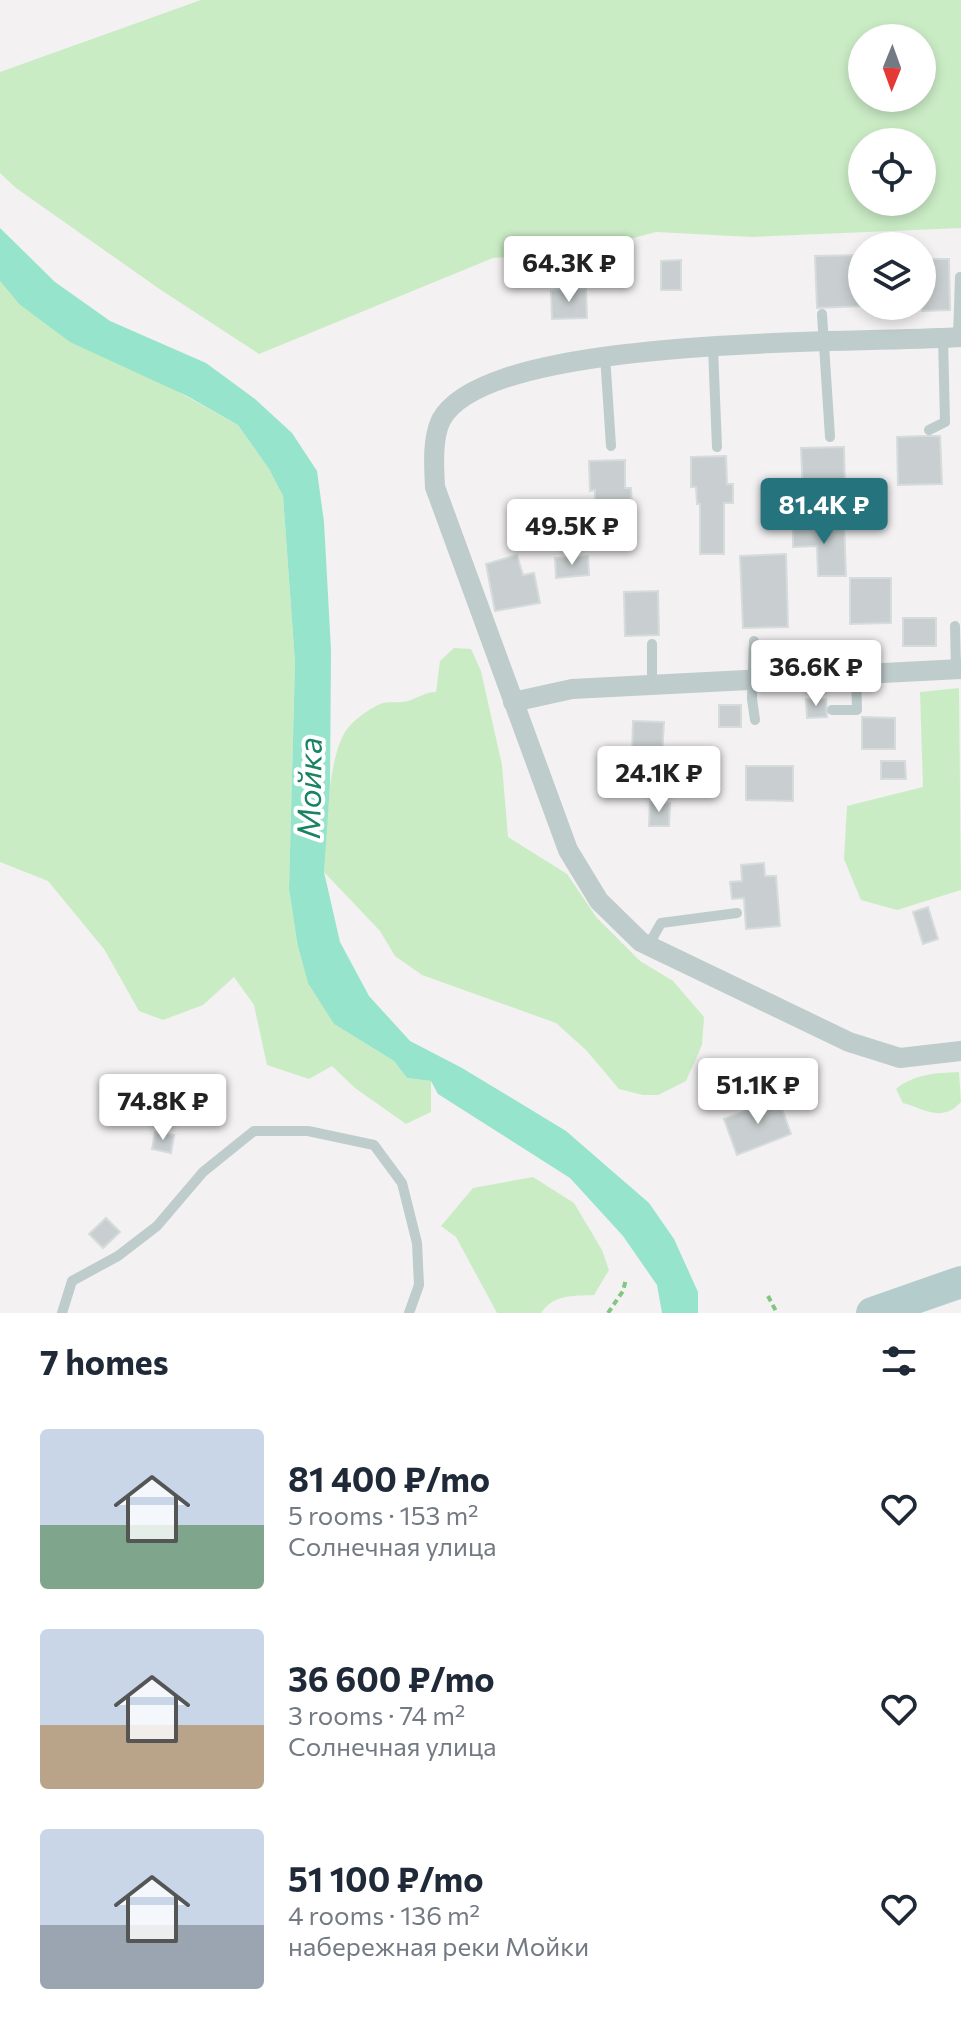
<!DOCTYPE html>
<html lang="en">
<head>
<meta charset="utf-8">
<style>
	:root { --surface:#fff; --page:#f2f2f3; --text:#1f2937; --muted:#747a83; --accent:#24737d }
	body { margin:0; font-family:Commissioner,sans-serif; background:var(--page); color:var(--text); height:100vh; display:flex; flex-direction:column; font-size:30px; white-space:nowrap }
	* { box-sizing:border-box; margin:0 }
	p { font-size:26px; color:var(--muted) }
	.icon { flex:none; width:44px; height:44px; fill:none; stroke:currentColor; stroke-width:2; stroke-linecap:round; stroke-linejoin:round }
	.map { position:relative; height:1313px; overflow:hidden }
	.sheet { display:flex; flex-direction:column; background:var(--surface); flex:1 }
	.sheet>* { flex:none }
	.needle { width:52px; rotate:181deg }
	.buttons { position:absolute; left:848px; top:24px; display:grid; gap:16px }
	.buttons a { display:grid; place-items:center; width:88px; height:88px; border-radius:50%; background:var(--surface); box-shadow:0 4px 12px #0003; font-size:40px }
	.price { position:absolute; translate:-50% -68px; padding:0 18px; border-radius:8px; background:#fff; color:#222; font-size:26px; line-height:52px; filter:drop-shadow(0 2px 4px #0008) }
	.price::after { content:''; position:absolute; left:50%; top:48px; width:24px; height:18px; margin-left:-12px; background:inherit; clip-path:polygon(0 0,100% 0,50% 100%) }
	.price.on { background:var(--accent); color:#fff }
	ul { padding:0; list-style:none }
	li { display:flex; align-items:center; gap:24px; height:200px; padding:0 40px }
	li span { display:grid; place-items:center; flex:none; width:224px; height:160px; border-radius:8px; color:#555 }
	li>.icon { margin-inline-start:auto }
	span .icon { width:96px; height:96px; fill:#fffc; stroke-width:1 }
	li b { font-size:34px }
	h2 { display:flex; justify-content:space-between; align-items:center; height:96px; padding:0 40px; font-size:34px }
	.map>svg:first-child { display:block }
	.green { fill:#caecc5; fill-rule:evenodd }
	.water { fill:#96e4cb }
	.building { fill:#c9cfd0; stroke:#d6dbdc; stroke-width:2 }
	.lines { fill:none; stroke-linecap:round; stroke-linejoin:round }
	.path { stroke:#81c780; stroke-width:4; stroke-dasharray:6 4; stroke-linecap:butt }
	.service { stroke:#becccb; stroke-width:10 }
	.minor { stroke:#becccb; stroke-width:20 }
	.primary { stroke:#b4cdcc; stroke-width:32 }
	.labels { text-anchor:middle; dominant-baseline:central; stroke-width:8; stroke-linejoin:round; paint-order:stroke }
	.water-label { font-size:32px; font-style:italic; fill:#198362; stroke:#fff }
</style>
</head>
<body>
<div class="map">
<svg width="961" height="1313" viewBox="0 0 961 1313">
	<rect width="100%" height="100%" fill="#f3f1f2"/>
	<g class="green">
		<path d="M201 0H961V228L752 237 656 232 584 251 493 258 259 354 158 288 16 188 0 173V72ZM922 38V98H862V38ZM922 142V202H862V142Z"/>
		<polygon points="0,281 19,304 238,425 269,469 283,496 295,662 289,889 297,943 334,1024 394,1061 407,1078 431,1081 431,1112 406,1124 355,1088 332,1066 309,1079 267,1065 254,1005 234,977 203,1005 163,1020 139,1011 104,949 48,881 0,862"/>
		<path d="M454 648 471 649 481 671 502 765 508 837 567 874 597 918 640 961 673 981 704 1017 702 1045 686 1081 658 1095H643L619 1089 586 1050 556 1023 422 975 395 956 380 931 324 872C326 837 327 762 345 732 352 721 366 711 378 705 387 700 398 704 408 701 418 698 425 692 436 692L440 661Z"/>
		<polygon points="959,688 961,890 897,910 861,900 844,859 847,806 923,787 920,692"/>
		<path d="M959 1072 961 1102C942 1123 925 1109 903 1103L896 1089C914 1074 936 1073 959 1072Z"/>
		<path d="M533 1177 574 1203 602 1250 609 1270 594 1295C573 1296 554 1294 541 1313H497L456 1237 441 1226 473 1188Z"/>
	</g>
	<polygon class="water" points="0,228 55,282 110,321 206,363 255,399 292,433 317,471 324,522 331,650 330,785 324,872 340,942 369,996 410,1041 462,1068 566,1131 649,1203 674,1239 698,1292 698,1313 662,1313 657,1285 623,1236 570,1178 438,1094 431,1081 407,1078 394,1061 334,1024 308,983 297,942 289,889 295,662 283,496 269,469 238,425 187,396 70,342 19,304 0,281"/>
	<g class="building">
		<polygon points="862,255 862,306 817,308 815,256"/>
		<polygon points="922,259 949,259 950,310 922,311"/>
		<polygon points="681,260 681,290 661,290 661,261"/>
		<polygon points="586,289 587,318 552,319 551,291"/>
		<polygon points="924,436 940,436 942,484 898,485 897,437"/>
		<polygon points="844,447 845,492 803,494 801,448"/>
		<polygon points="726,456 727,484 733,484 733,503 724,503 724,554 700,554 700,504 697,504 696,487 691,487 691,457"/>
		<polygon points="625,460 625,488 631,488 632,507 595,508 595,490 590,491 589,461"/>
		<polygon points="844,523 846,576 818,576 817,546 793,547 793,524"/>
		<polygon points="786,554 788,627 743,628 740,556"/>
		<polygon points="517,555 523,575 534,573 540,603 495,611 486,564"/>
		<polygon points="588,556 589,575 556,578 555,558"/>
		<polygon points="850,578 891,578 891,623 850,624"/>
		<polygon points="658,591 659,635 625,636 624,592"/>
		<rect x="903" y="618" width="33" height="28"/>
		<polygon points="806,699 826,699 827,717 807,718"/>
		<rect x="719" y="705" width="22" height="22"/>
		<polygon points="862,717 895,718 895,749 862,749"/>
		<polygon points="633,721 664,722 662,757 632,756"/>
		<polygon points="881,761 905,761 906,779 881,779"/>
		<polygon points="746,766 793,766 793,801 746,800"/>
		<polygon points="650,802 670,803 669,826 649,826"/>
		<polygon points="764,863 765,876 776,876 780,926 746,929 744,898 732,899 730,882 742,881 741,865"/>
		<polygon points="928,907 938,939 923,944 913,912"/>
		<polygon points="778,1098 791,1134 737,1155 724,1119"/>
		<polygon points="155,1132 174,1135 171,1153 152,1149"/>
		<polygon points="106,1218 120,1232 103,1248 89,1234"/>
	</g>
	<g class="lines">
		<g class="path">
			<polyline points="768,1296 777,1313"/>
			<polyline points="608,1313 623,1291 626,1279"/>
		</g>
		<g class="service">
			<polyline points="822,314 830,437"/>
			<polyline points="958,337 960,277"/>
			<polyline points="713,348 717,447"/>
			<polyline points="605,355 611,446"/>
			<polyline points="929,430 945,422 943,338"/>
			<polyline points="955,626 956,669"/>
			<polyline points="754,641 752,699 755,720"/>
			<polyline points="652,685 652,644"/>
			<polyline points="832,710 857,710 856,674"/>
			<polyline points="648,946 661,923 737,913"/>
			<polyline points="62,1313 72,1281 118,1256 157,1226 203,1172 254,1131 308,1131 374,1145 402,1183 417,1243 419,1285 409,1313"/>
		</g>
		<g class="minor">
			<path d="M961 337C863 344 488 333 441 420 432 439 434 466 435 487L568 850 599 901 641 942 849 1042 900 1058 961 1051"/>
			<polyline points="513,702 572,689 961,669"/>
		</g>
		<polyline class="primary" points="872,1313 961,1282"/>
	</g>
	<g class="labels">
		<g class="water-label">
			<text transform="translate(308 788) rotate(-89)">Мойка</text>
		</g>
	</g>
</svg>
<div class="buttons">
<a><svg class="needle" viewBox="-14 -14 28 28"><path d="M0-13l5 13h-10z" fill="#e53935"/><path d="M0 13l5-13h-10z" fill="#747a83"/></svg></a>
<a><svg class="icon" aria-label="locate" viewBox="0 0 24 24"><circle cx="12" cy="12" r="6"/><path d="M12 2v4M12 18v4M2 12h4M18 12h4"/></svg></a>
<a><svg class="icon" aria-label="layers" viewBox="0 0 24 24"><path d="M12 4l9 5-9 5-9-5zM3 14l9 5 9-5"/></svg></a>
</div>
<b class="price" style="left:569px;top:304px">64.3K ₽</b>
<b class="price on" style="left:824px;top:546px">81.4K ₽</b>
<b class="price" style="left:572px;top:567px">49.5K ₽</b>
<b class="price" style="left:816px;top:708px">36.6K ₽</b>
<b class="price" style="left:659px;top:814px">24.1K ₽</b>
<b class="price" style="left:758px;top:1126px">51.1K ₽</b>
<b class="price" style="left:163px;top:1142px">74.8K ₽</b>
</div>
<section class="sheet">
<h2>7 homes<svg class="icon" aria-label="filters" viewBox="0 0 24 24"><path d="M4 7h16M4 17h16"/><circle cx="9" cy="7" r="2"/><circle cx="15" cy="17" r="2"/></svg></h2>
<ul>
<li><span style="background:linear-gradient(#c9d6e8 60%,#7fa58c 0)"><svg class="icon" aria-label="home" viewBox="0 0 24 24"><path d="M3 11l9-7 9 7M6 9v11h12V9"/></svg></span><div><b>81 400 ₽/mo</b><p>5 rooms · 153 m²</p><p>Солнечная улица</p></div><svg class="icon" aria-label="heart" viewBox="0 0 24 24"><path d="M12 20l-8-8c-3-5 5-10 8-4 3-6 11-1 8 4z"/></svg></li>
<li><span style="background:linear-gradient(#c9d6e8 60%,#b9a48a 0)"><svg class="icon" aria-label="home" viewBox="0 0 24 24"><path d="M3 11l9-7 9 7M6 9v11h12V9"/></svg></span><div><b>36 600 ₽/mo</b><p>3 rooms · 74 m²</p><p>Солнечная улица</p></div><svg class="icon" aria-label="heart" viewBox="0 0 24 24"><path d="M12 20l-8-8c-3-5 5-10 8-4 3-6 11-1 8 4z"/></svg></li>
<li><span style="background:linear-gradient(#c9d6e8 60%,#9aa5b1 0)"><svg class="icon" aria-label="home" viewBox="0 0 24 24"><path d="M3 11l9-7 9 7M6 9v11h12V9"/></svg></span><div><b>51 100 ₽/mo</b><p>4 rooms · 136 m²</p><p>набережная реки Мойки</p></div><svg class="icon" aria-label="heart" viewBox="0 0 24 24"><path d="M12 20l-8-8c-3-5 5-10 8-4 3-6 11-1 8 4z"/></svg></li>
</ul>
</section>
</body>
</html>
